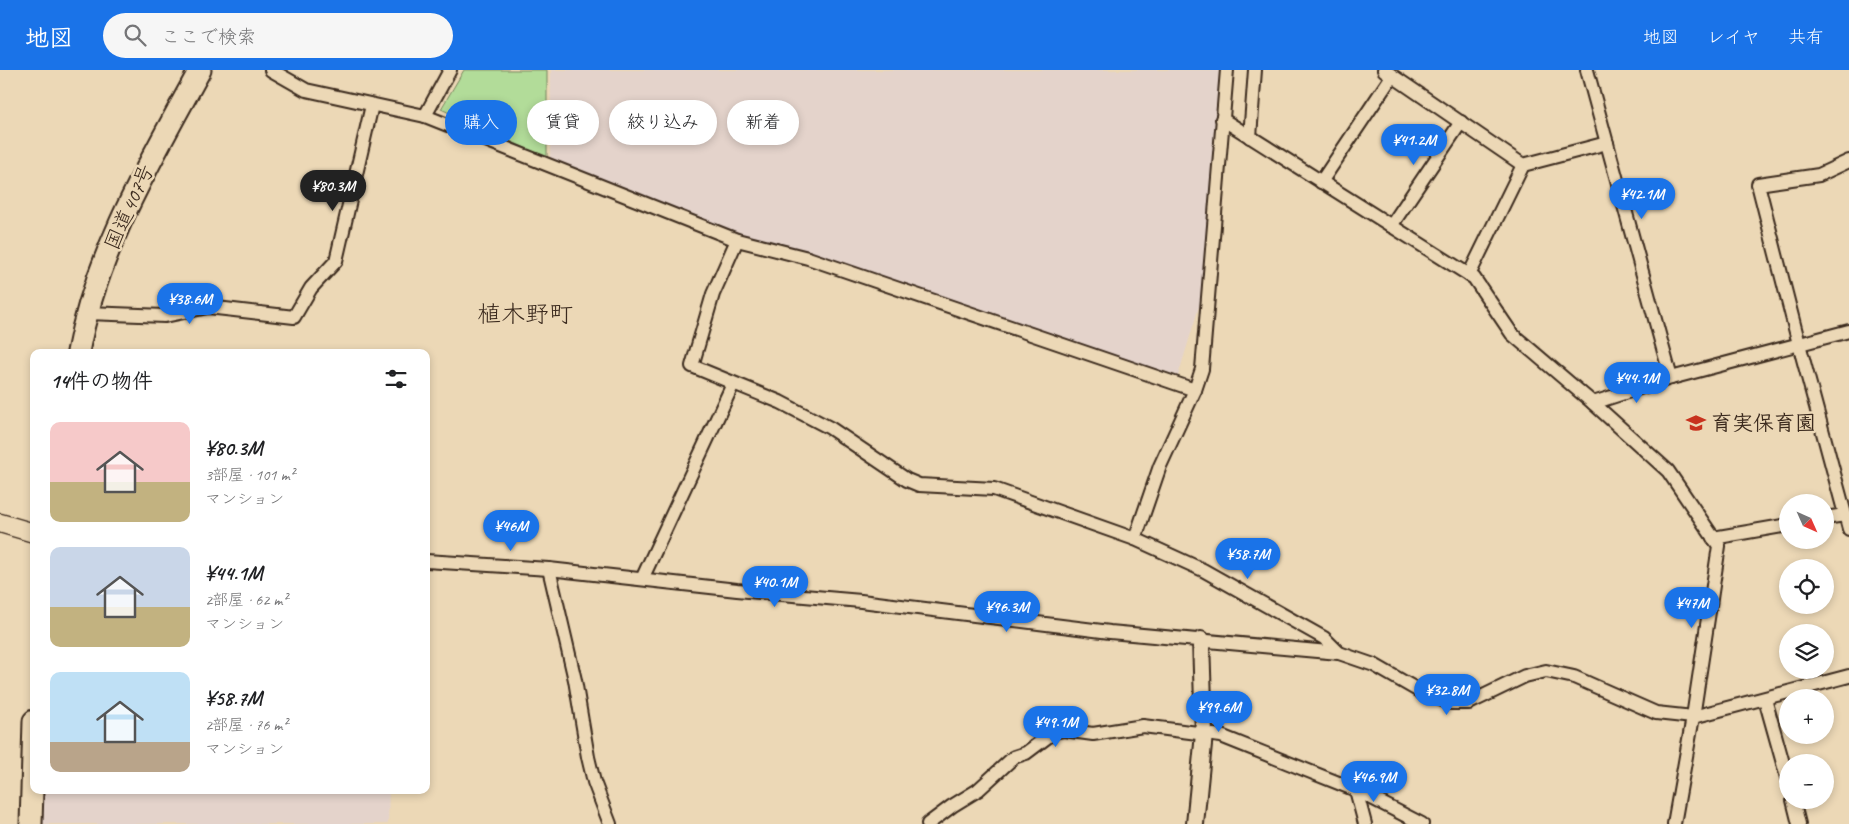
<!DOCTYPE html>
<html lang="ja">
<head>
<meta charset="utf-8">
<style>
	:root { --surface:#fff; --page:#f6f6f6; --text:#202124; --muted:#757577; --accent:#1a73e8 }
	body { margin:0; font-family:Caveat,"Klee One",sans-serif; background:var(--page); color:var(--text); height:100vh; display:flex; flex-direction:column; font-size:19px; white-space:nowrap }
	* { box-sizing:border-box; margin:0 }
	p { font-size:16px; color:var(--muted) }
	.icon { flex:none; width:28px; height:28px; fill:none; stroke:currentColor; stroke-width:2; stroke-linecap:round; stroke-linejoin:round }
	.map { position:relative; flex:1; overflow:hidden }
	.sheet { position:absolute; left:30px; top:279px; width:400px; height:445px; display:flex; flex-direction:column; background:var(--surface); border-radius:10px; box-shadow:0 2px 8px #0003 }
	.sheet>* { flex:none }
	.hud { position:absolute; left:445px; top:30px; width:475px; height:45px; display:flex; gap:10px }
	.needle { width:32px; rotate:135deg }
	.fabs { position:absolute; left:1779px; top:424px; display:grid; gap:10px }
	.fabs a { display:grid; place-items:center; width:55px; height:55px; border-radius:50%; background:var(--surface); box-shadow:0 2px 8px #0003; font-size:25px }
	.price { position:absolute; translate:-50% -42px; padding:0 11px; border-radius:18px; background:var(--accent); color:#fff; font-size:16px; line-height:32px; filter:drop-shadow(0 1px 2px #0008) }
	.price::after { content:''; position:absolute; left:50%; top:30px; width:15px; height:11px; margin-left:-8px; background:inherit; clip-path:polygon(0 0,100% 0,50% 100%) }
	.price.on { background:#222; color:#fff }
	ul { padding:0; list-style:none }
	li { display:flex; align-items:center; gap:15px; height:125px; padding:0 20px }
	li span { display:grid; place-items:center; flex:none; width:140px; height:100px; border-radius:10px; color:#555 }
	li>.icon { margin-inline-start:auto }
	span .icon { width:60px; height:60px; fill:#fffc; stroke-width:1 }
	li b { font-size:21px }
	h2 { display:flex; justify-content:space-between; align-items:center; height:60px; padding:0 20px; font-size:21px }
	.tag { padding:0 18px; border-radius:22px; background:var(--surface); box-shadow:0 2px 8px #0003; font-size:18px; line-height:45px }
	.tag.on { background:var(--accent); color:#fff }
	header { display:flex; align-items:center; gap:30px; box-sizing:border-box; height:70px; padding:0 25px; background:var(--accent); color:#fff }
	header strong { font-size:24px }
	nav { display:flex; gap:28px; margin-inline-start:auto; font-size:18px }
	.search { width:350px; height:45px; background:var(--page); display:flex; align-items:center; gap:12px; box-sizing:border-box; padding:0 18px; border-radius:28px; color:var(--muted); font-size:19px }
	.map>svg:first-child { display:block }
	.built { fill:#e4d3cb }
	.green { fill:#b2dc99; stroke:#76835c }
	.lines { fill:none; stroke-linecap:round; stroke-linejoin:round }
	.minor-casing { stroke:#3b2a1e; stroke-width:16 }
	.tertiary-casing { stroke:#3b2a1e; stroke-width:20 }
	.secondary-casing { stroke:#3b2a1e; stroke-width:21 }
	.trunk-casing { stroke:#3b2a1e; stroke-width:25 }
	.minor { stroke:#ecd8b6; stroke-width:12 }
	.tertiary { stroke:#ecd8b6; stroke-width:16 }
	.secondary { stroke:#ecd8b6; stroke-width:18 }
	.trunk { stroke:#ecd8b6; stroke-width:21 }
	.labels { text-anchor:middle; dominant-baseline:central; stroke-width:5; stroke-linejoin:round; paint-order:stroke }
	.street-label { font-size:21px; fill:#3b2a1e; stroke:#ecd8b6 }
	.poi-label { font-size:21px; font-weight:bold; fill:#3b2a1e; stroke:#ecd8b6; text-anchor:start }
	.quarter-label { font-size:24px; fill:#3b2a1e; stroke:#ecd8b6 }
</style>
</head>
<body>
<header>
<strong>地図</strong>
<div class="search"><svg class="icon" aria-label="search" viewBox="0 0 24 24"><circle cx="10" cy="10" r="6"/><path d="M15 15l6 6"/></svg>ここで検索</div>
<nav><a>地図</a><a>レイヤ</a><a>共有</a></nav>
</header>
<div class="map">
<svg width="1849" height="754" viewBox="0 0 1849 754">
	<rect width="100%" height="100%" fill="#ecd8b6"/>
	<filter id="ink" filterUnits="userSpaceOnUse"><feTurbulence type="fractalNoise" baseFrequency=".02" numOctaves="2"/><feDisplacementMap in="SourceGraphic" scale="10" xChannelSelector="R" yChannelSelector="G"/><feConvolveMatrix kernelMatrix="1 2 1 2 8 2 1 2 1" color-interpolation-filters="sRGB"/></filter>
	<g filter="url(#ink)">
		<g class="built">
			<polygon points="551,0 1220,0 1201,230 1178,306 915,219 739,164 550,89"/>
			<polygon points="42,720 389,720 388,754 41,754"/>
		</g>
		<polygon class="green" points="464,0 547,0 547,88 441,39"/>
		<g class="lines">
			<defs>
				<g id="minor">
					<polyline points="271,0 306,20 425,46 737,170 808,188 1195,320"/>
					<polyline points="1384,0 1523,95 1607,73"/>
					<polyline points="1587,0 1671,308"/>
					<polyline points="425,46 450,0"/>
					<polyline points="1222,49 1474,208 1512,264 1593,333 1668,401 1719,476 1693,647 1674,754"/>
					<polyline points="1250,67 1255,0"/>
					<polyline points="1849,91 1819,105 1758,114 1799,274 1849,459"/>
					<polyline points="1321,112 1392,6"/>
					<polyline points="1391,156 1461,52"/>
					<polyline points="737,170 713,224 692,296 780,332 830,358 907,410 919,415 994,419 1135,469 1203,500 1324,568 1339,583"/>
					<polyline points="1469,205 1523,95"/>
					<polyline points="88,243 165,246 208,237 294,247 311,218 336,191 372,35"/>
					<polyline points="1593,333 1671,308 1849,261"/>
					<polyline points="1825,448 1845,445"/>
					<polyline points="1713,468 1788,455"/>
					<polyline points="1135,469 1160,396 1195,320 1202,299 1227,0"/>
					<polyline points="426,491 549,499 737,520 861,531 1110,562 1339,583 1374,595 1421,622 1451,633 1469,633 1525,606 1546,601 1574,607 1656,643 1693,647 1849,606"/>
					<polyline points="549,499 575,610 588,687 594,712 610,754"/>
					<polyline points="642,509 733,314"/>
					<polyline points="1765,629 1788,711"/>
					<polyline points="1356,720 1365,754"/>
					<polyline points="1793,730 1799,754"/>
					<polyline points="928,754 952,736 978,720 1014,687 1026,683 1054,662 1064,660 1093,664 1143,656 1221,666 1356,720 1422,754"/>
				</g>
				<polyline id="tertiary" points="1195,754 1204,664 1201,570"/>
				<polyline id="secondary" points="0,453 34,463"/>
				<g id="trunk">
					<path d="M78 282C97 180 151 90 200 0"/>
					<polyline points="31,754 34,651"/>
				</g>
			</defs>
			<use href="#minor" class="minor-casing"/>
			<use href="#tertiary" class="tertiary-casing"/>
			<use href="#secondary" class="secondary-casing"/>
			<use href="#trunk" class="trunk-casing"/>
			<use href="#minor" class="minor"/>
			<use href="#tertiary" class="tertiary"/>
			<use href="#secondary" class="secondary"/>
			<use href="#trunk" class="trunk"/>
		</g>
	</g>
	<defs>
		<symbol id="school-bare" viewBox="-9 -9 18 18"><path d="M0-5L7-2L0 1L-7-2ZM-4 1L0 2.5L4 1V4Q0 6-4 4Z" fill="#c8321e" stroke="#ecd8b6" stroke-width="2.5" paint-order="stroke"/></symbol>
	</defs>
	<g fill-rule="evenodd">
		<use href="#school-bare" x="1682" y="339" width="28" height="28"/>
	</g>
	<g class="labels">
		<g class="street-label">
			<text transform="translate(129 137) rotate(-66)">国道407号</text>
		</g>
		<g class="poi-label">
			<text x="1711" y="353">育実保育園</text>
		</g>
		<g class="quarter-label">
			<text x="525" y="244">植木野町</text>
		</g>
	</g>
</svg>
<div class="fabs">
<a><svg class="needle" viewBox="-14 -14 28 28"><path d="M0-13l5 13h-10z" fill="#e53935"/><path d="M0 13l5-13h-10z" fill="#757577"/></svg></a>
<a><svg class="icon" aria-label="locate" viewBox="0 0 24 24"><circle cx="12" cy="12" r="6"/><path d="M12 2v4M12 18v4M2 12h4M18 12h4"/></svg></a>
<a><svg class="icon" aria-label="layers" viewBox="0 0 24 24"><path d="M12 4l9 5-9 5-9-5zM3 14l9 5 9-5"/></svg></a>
<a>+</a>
<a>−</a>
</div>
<b class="price" style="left:1414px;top:96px">¥41.2M</b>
<b class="price on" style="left:333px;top:142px">¥80.3M</b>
<b class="price" style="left:1642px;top:150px">¥42.1M</b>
<b class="price" style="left:190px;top:255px">¥38.6M</b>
<b class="price" style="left:1637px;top:334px">¥44.1M</b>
<b class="price" style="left:511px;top:482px">¥46M</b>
<b class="price" style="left:1248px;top:510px">¥58.7M</b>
<b class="price" style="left:775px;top:538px">¥40.1M</b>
<b class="price" style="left:1692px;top:559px">¥47M</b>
<b class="price" style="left:1007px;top:563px">¥96.3M</b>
<b class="price" style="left:1447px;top:646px">¥32.8M</b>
<b class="price" style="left:1219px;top:663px">¥99.6M</b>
<b class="price" style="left:1056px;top:678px">¥49.1M</b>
<b class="price" style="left:1374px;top:733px">¥46.9M</b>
<div class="hud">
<a class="tag on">購入</a>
<a class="tag">賃貸</a>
<a class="tag">絞り込み</a>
<a class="tag">新着</a>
</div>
<section class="sheet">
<h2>14件の物件<svg class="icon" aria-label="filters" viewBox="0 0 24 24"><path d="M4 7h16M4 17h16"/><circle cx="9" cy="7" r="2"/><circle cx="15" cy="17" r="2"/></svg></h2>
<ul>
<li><span style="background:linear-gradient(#f6c9c9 60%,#c2b280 0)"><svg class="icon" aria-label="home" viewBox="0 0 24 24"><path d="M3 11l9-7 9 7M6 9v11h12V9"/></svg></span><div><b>¥80.3M</b><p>3部屋 · 101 m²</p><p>マンション</p></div></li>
<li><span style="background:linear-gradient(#c9d6e8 60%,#c2b280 0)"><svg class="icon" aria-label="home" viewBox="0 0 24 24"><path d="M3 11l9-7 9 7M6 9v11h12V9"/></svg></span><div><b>¥44.1M</b><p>2部屋 · 62 m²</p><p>マンション</p></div></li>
<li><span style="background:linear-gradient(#bfe0f5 70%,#b9a48a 0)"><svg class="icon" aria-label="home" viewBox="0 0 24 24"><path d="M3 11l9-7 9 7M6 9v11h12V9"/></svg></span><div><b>¥58.7M</b><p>2部屋 · 76 m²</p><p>マンション</p></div></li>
</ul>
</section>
</div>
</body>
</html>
